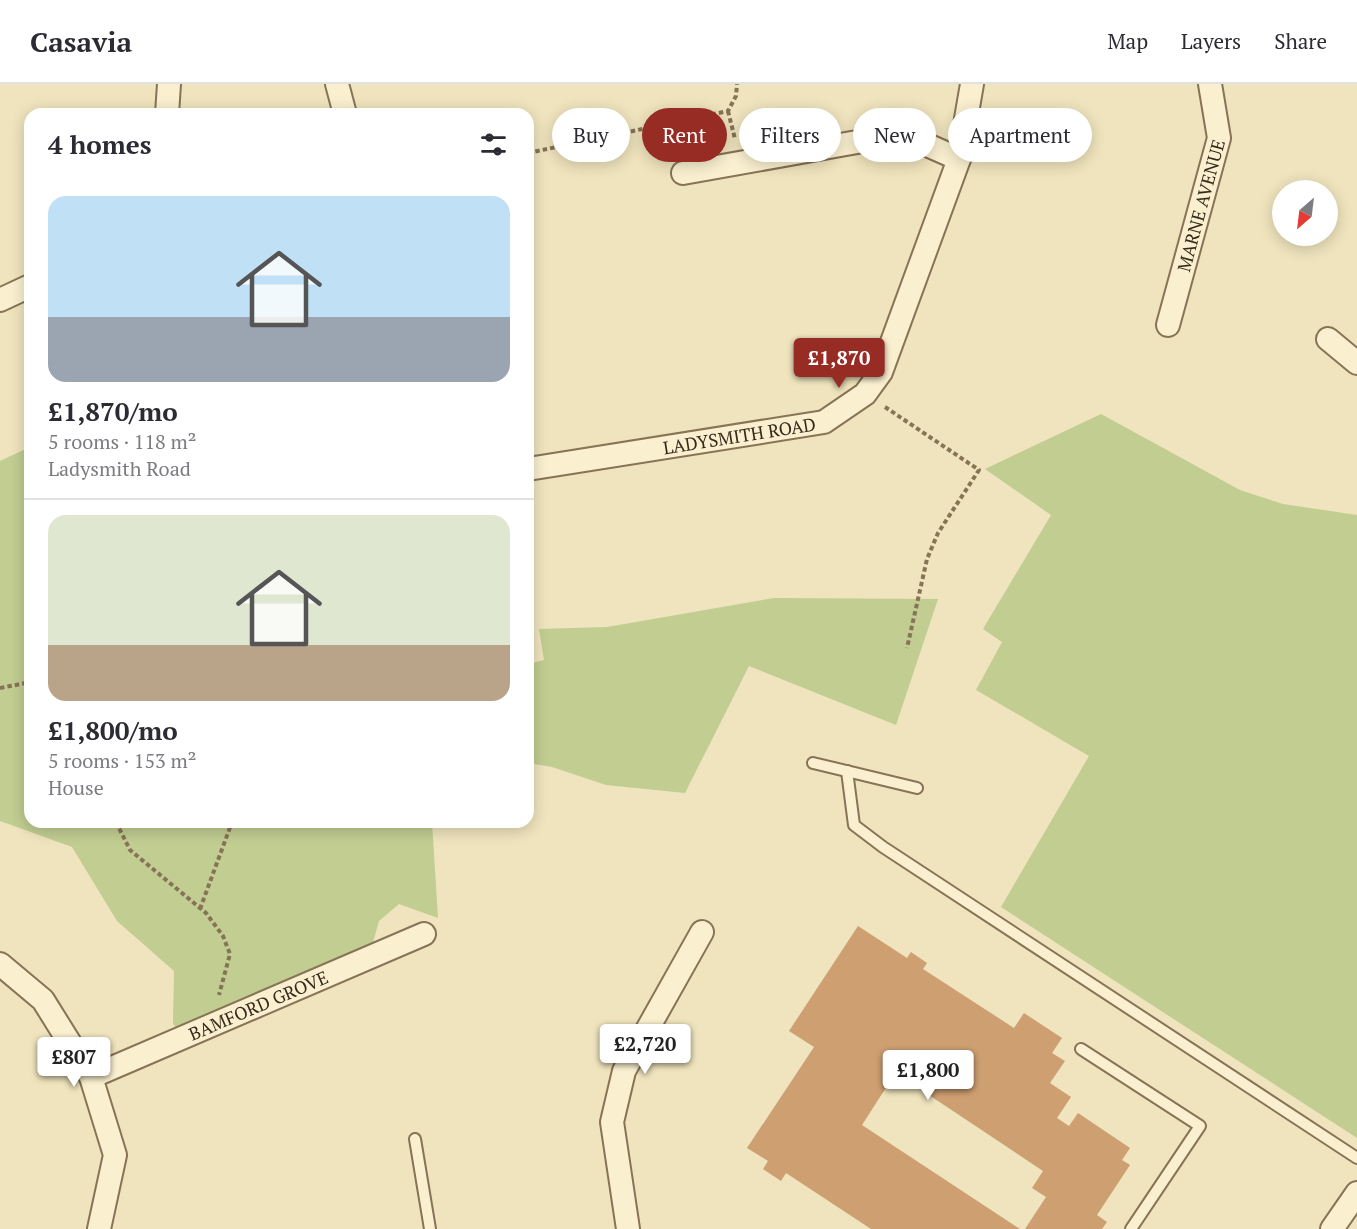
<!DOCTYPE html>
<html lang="en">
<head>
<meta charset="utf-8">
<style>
	:root { --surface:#fff; --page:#f7f7f7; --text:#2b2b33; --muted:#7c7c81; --line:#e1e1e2; --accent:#972c24 }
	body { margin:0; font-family:"PT Serif",serif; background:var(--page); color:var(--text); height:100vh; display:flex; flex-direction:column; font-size:22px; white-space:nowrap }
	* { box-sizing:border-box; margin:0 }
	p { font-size:20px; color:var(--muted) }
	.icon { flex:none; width:33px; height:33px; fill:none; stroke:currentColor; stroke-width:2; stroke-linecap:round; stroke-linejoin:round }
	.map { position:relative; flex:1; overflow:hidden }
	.drawer { position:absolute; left:24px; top:24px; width:510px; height:720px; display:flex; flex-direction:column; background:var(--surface); border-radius:18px; box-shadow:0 3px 15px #0003 }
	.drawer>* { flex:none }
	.banner { position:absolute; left:552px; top:24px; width:570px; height:54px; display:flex; gap:12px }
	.needle { width:39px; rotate:208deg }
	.tools { position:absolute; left:1272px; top:96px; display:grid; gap:12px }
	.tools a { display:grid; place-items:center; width:66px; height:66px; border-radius:50%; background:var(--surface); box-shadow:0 3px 15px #0003; font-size:30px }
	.price { position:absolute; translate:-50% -51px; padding:0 14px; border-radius:6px; background:#fff; color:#222; font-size:20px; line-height:39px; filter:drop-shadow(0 2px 3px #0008) }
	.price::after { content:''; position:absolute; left:50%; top:36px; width:18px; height:14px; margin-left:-9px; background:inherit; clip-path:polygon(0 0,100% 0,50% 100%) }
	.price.selected { background:var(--accent); color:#fff }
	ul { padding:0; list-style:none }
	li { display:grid; align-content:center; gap:12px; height:318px; padding:0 24px }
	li+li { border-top:2px solid var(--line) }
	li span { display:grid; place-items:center; height:186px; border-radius:18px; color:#555 }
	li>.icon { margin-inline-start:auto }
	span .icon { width:108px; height:108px; fill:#fffc; stroke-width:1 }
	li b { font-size:26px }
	h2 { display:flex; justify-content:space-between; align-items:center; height:72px; padding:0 24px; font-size:26px }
	.chip { padding:0 21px; border-radius:27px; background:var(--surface); box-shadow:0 3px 15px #0003; font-size:21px; line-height:54px }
	.chip.selected { background:var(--accent); color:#fff }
	header { display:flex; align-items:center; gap:36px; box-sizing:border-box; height:84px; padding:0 30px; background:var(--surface); border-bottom:2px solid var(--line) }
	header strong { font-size:28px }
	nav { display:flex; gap:33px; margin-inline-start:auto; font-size:21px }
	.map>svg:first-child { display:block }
	.green { fill:#c1cd91 }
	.building { fill:#ce9f71 }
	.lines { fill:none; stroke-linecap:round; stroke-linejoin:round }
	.lane-casing { stroke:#877356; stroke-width:14 }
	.street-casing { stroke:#877356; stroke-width:26 }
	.path { stroke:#877356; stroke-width:4; stroke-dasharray:4.5 3; stroke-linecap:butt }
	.lane { stroke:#faf0d0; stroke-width:10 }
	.street { stroke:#faf0d0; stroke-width:22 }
	.labels { text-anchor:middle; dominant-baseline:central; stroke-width:4.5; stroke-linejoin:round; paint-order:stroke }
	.street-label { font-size:18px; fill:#352a1b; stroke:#f6edcc }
</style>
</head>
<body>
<header>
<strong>Casavia</strong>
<nav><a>Map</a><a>Layers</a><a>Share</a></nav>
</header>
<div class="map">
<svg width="1357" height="1145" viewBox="0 0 1357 1145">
	<rect width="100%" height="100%" fill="#efe4bd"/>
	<g class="green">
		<polygon points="1101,330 1240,406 1283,420 1357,431 1357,1054 1001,823 1089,672 976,606 1002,558 983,545 1051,431 985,385"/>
		<polygon points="30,363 30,738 432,738 438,834 399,820 379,837 372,862 179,947 173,940 174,887 117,837 72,763 0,737 0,377"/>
		<polygon points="774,514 938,515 896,641 749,582 685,709 606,701 552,683 528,679 528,580 544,576 539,545 607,543"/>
	</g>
	<polygon class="building" points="858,842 907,874 911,868 927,879 923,885 1014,944 1024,929 1062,954 1052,969 1065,977 1050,999 1071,1013 1057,1034 1069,1042 1078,1029 1130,1064 1122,1076 1130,1081 1097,1131 1107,1138 1102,1145 1025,1145 1046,1113 1032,1104 1043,1087 926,1009 936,994 905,974 862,1041 1020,1145 871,1145 786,1089 781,1097 763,1085 768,1077 747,1064 814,963 789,947"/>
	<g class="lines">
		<defs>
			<g id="lane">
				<polyline points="813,679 917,704"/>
				<polyline points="847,687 854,741 883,763 1357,1074"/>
				<polyline points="1081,965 1200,1042 1131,1145"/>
				<polyline points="415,1055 430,1145"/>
			</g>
			<g id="street">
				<polyline points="337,0 345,30"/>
				<polyline points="167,30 169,0"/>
				<polyline points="683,89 902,50 959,75"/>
				<polyline points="0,216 30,202"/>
				<path id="s1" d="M1168 241 1219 54 1210 0"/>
				<polyline points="1328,255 1357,279"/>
				<path id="s2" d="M528 385 824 338 865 310 881 288 959 75 972 0"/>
				<polyline points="0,880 43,916 91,993 115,1071 99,1145"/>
				<path id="s3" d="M91 993 424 850"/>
				<polyline points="628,1145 612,1038 624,987 702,848"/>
				<polyline points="1332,1145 1357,1109"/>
			</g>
		</defs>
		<use href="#lane" class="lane-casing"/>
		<use href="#street" class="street-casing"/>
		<g class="path">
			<polyline points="728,27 735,55"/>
			<polyline points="528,69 728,27 736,12 737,0"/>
			<polyline points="885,323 979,386 938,449 927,475 907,564"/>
			<polyline points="0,604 26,599 30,601"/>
			<polyline points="116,738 130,766 206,829 223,852 230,870 219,911"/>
			<polyline points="200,825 232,738"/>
		</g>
		<use href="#lane" class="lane"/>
		<use href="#street" class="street"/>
	</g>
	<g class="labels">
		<g class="street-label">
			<text stroke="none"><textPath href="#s1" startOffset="124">MARNE AVENUE</textPath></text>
			<text stroke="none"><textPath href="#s2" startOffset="214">LADYSMITH ROAD</textPath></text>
			<text stroke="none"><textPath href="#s3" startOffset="182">BAMFORD GROVE</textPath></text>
		</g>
	</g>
</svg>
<div class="tools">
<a><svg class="needle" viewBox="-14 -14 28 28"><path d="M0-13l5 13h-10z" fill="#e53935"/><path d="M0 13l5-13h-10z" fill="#7c7c81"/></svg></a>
</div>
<b class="price selected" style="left:839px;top:305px">£1,870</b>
<b class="price" style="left:645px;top:991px">£2,720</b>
<b class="price" style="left:74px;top:1004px">£807</b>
<b class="price" style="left:928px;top:1017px">£1,800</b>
<div class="banner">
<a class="chip">Buy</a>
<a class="chip selected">Rent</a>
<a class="chip">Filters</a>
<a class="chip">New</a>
<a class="chip">Apartment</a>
</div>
<section class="drawer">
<h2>4 homes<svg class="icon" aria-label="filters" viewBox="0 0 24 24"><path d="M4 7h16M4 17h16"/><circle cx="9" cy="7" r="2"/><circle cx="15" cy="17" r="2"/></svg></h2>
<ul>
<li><span style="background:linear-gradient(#bfe0f5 65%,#9aa5b1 0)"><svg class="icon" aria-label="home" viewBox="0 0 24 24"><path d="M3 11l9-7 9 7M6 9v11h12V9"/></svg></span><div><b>£1,870/mo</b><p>5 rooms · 118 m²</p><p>Ladysmith Road</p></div></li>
<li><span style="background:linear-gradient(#dfe7d0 70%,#b9a48a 0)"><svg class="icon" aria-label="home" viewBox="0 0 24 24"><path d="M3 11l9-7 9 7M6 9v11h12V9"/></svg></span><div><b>£1,800/mo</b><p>5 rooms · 153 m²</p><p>House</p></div></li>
</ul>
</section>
</div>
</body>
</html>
